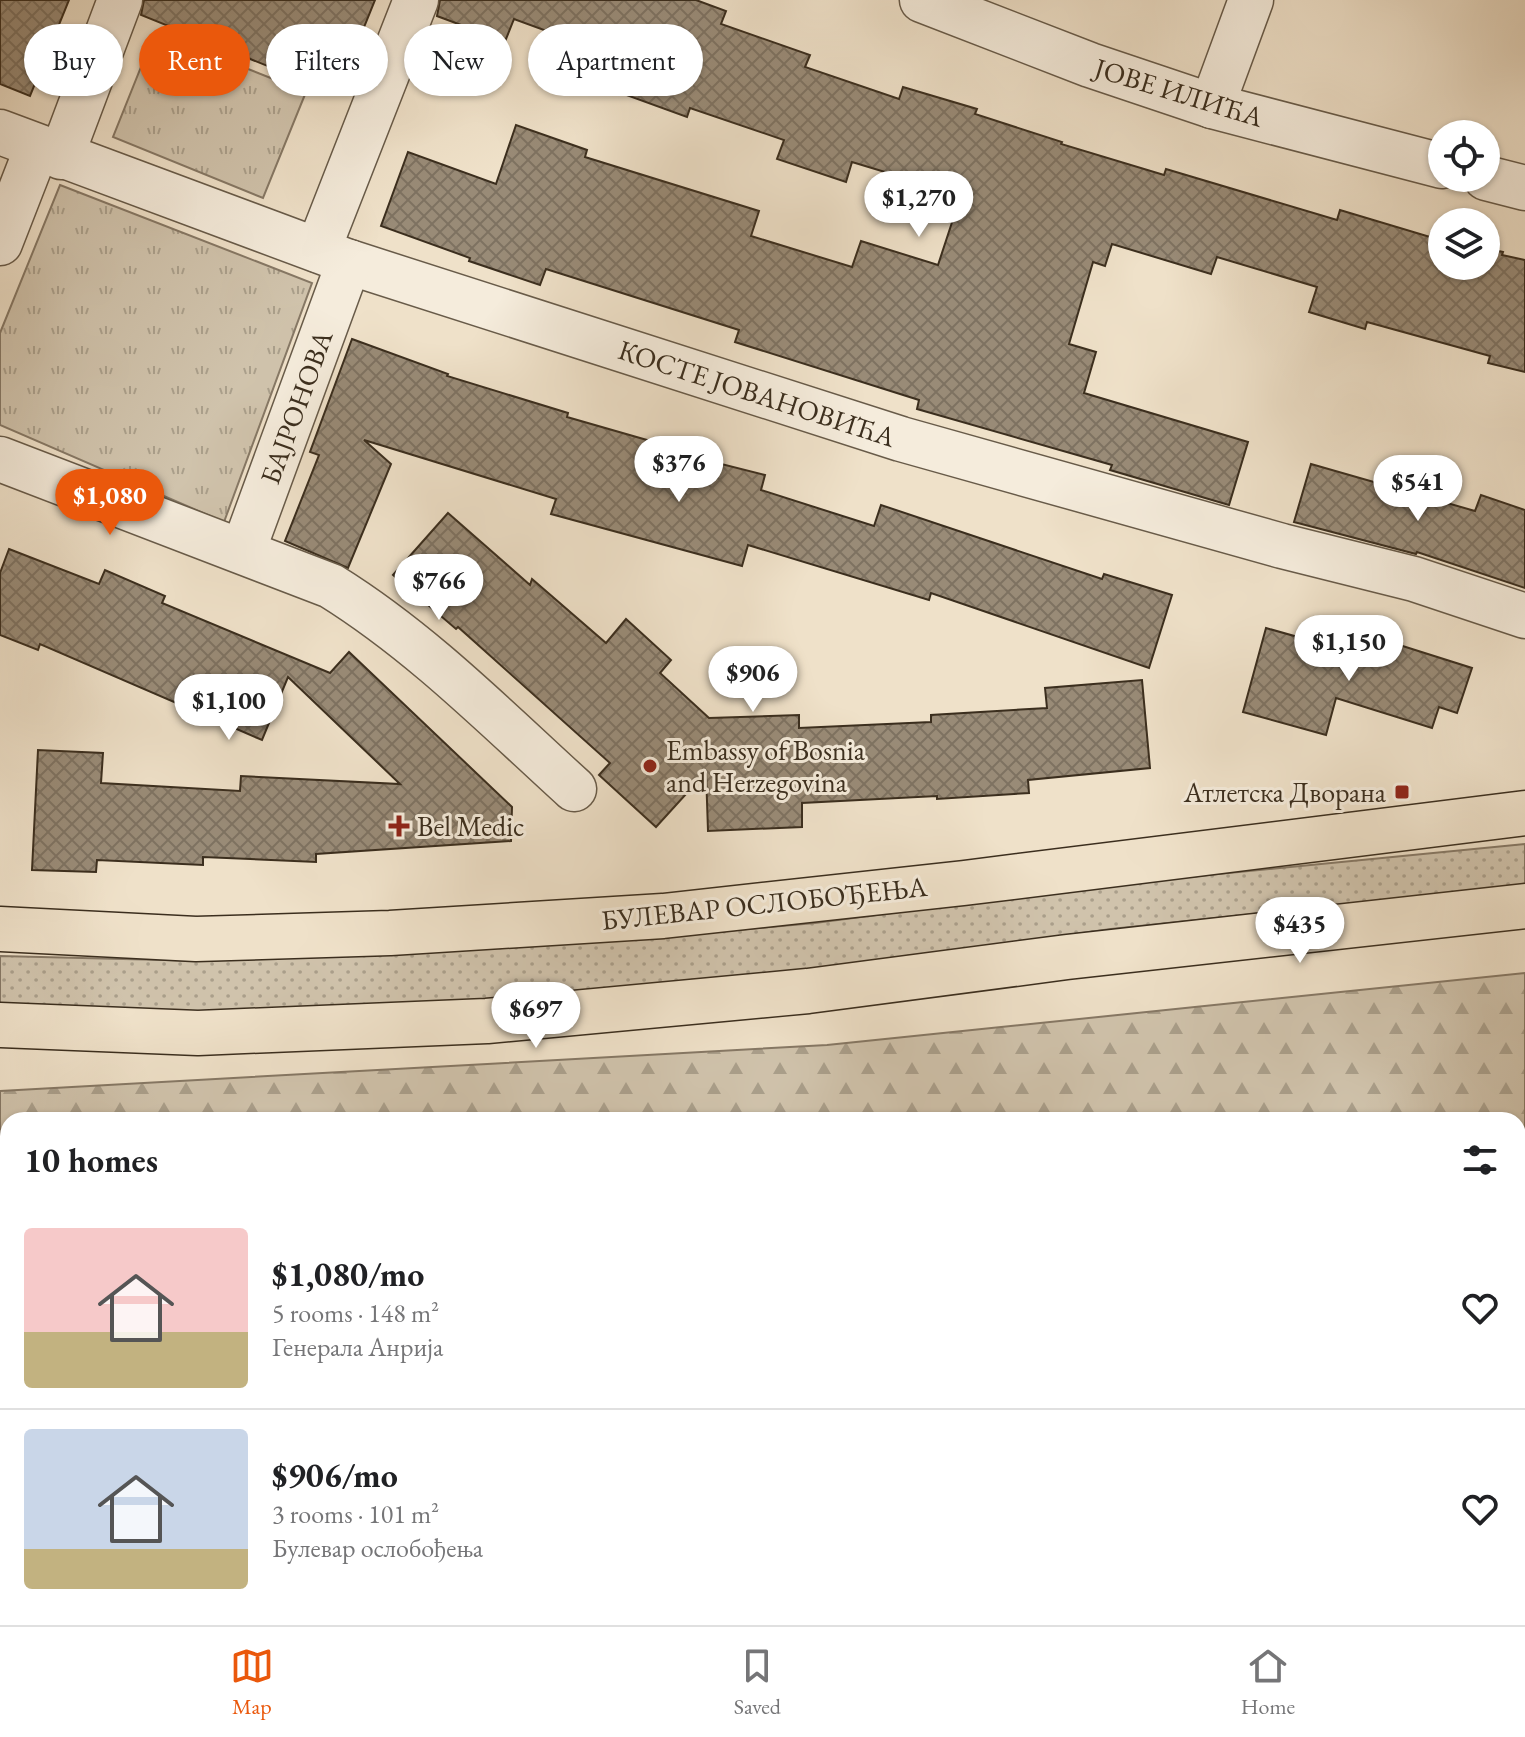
<!DOCTYPE html>
<html lang="en">
<head>
<meta charset="utf-8">
<style>
	:root { --surface:#fff; --page:#f6f6f6; --text:#202124; --muted:#757577; --line:#e0e0e0; --accent:#ea580c }
	body { margin:0; font-family:"EB Garamond",serif; background:var(--page); color:var(--text); height:100vh; display:flex; flex-direction:column; font-size:30px; white-space:nowrap }
	* { box-sizing:border-box; margin:0 }
	p { font-size:26px; color:var(--muted) }
	.icon { flex:none; width:44px; height:44px; fill:none; stroke:currentColor; stroke-width:2; stroke-linecap:round; stroke-linejoin:round }
	.map { position:relative; flex:1; overflow:hidden }
	.sheet { position:absolute; left:0px; top:1112px; width:1526px; height:514px; display:flex; flex-direction:column; background:var(--surface); border-radius:24px 24px 0 0; box-shadow:0 2px 6px #0004 }
	.sheet>* { flex:none }
	.top-card { position:absolute; left:24px; top:24px; width:800px; height:72px; display:flex; gap:16px }
	.fabs { position:absolute; left:1428px; top:120px; display:grid; gap:16px }
	.fabs a { display:grid; place-items:center; width:72px; height:72px; border-radius:50%; background:var(--surface); box-shadow:0 2px 6px #0004; font-size:40px }
	.price { position:absolute; translate:-50% -68px; padding:0 18px; border-radius:28px; background:#fff; color:#222; font-size:26px; line-height:52px; filter:drop-shadow(0 2px 4px #0008) }
	.price::after { content:''; position:absolute; left:50%; top:48px; width:24px; height:18px; margin-left:-12px; background:inherit; clip-path:polygon(0 0,100% 0,50% 100%) }
	.price.on { background:var(--accent); color:#fff }
	ul { padding:0; list-style:none }
	li { display:flex; align-items:center; gap:24px; height:200px; padding:0 24px }
	li+li { border-top:2px solid var(--line) }
	li span { display:grid; place-items:center; flex:none; width:224px; height:160px; border-radius:8px; color:#555 }
	li>.icon { margin-inline-start:auto }
	span .icon { width:96px; height:96px; fill:#fffc; stroke-width:1 }
	li b { font-size:34px }
	h2 { display:flex; justify-content:space-between; align-items:center; height:96px; padding:0 24px; font-size:34px }
	.chip { padding:0 28px; border-radius:36px; background:var(--surface); box-shadow:0 2px 6px #0004; font-size:28px; line-height:72px }
	.chip.on { background:var(--accent); color:#fff }
	.tabs { display:flex; justify-content:space-around; align-items:center; height:112px; border-top:2px solid var(--line); background:var(--surface); font-size:22px; color:var(--muted) }
	.tabs a { display:grid; justify-items:center; gap:4px }
	.tabs .on { color:var(--accent) }
	.map>svg:first-child { display:block }
	.grass { fill:url(#grass-dots); stroke:#867865; stroke-width:2 }
	.forest { fill:url(#forest-firs); stroke:#867865; stroke-width:2 }
	.park { fill:url(#park-tufts); stroke:#867865; stroke-width:2 }
	.lines { fill:none; stroke-linecap:round; stroke-linejoin:round }
	.stream { stroke:#827562; stroke-width:14 }
	.building { fill:url(#building-cross-hatch); stroke:#3b2e1e; stroke-width:2 }
	.minor-casing { stroke:#685b49; stroke-width:47 }
	.major-casing { stroke:#3b2e1e; stroke-width:47 }
	.minor { stroke:#f5ecdc; stroke-width:44 }
	.major { stroke:#efe1c9; stroke-width:44 }
	.poi-dot { fill:#8f2418; stroke:#f5ecdc; stroke-width:3 }
	.labels { text-anchor:middle; dominant-baseline:central; stroke-width:6; stroke-linejoin:round; paint-order:stroke }
	.street-label { font-size:28px; fill:#3b2e1e; stroke:#f5ecdc }
	.poi-label { font-size:28px; fill:#3b2e1e; stroke:#f5ecdc; text-anchor:start }
</style>
</head>
<body>
<div class="map">
<svg width="1525" height="1625" viewBox="0 0 1525 1625">
	<defs>
		<pattern id="grass-dots" width="8" height="8" patternUnits="userSpaceOnUse" patternTransform="scale(2)"><rect width="8" height="8" fill="#d0c3ac"/><path d="M2 2h.1M6 6h.1" fill="none" stroke="#aa9f8b" stroke-width="1.8" stroke-linecap="round"/></pattern>
		<pattern id="forest-firs" width="22" height="20" patternUnits="userSpaceOnUse" patternTransform="scale(2)"><rect width="22" height="20" fill="#d0c3ac"/><path d="M5 1l3.5 6h-7zM16 11l3.5 6h-7z" fill="#aa9f8b"/></pattern>
		<pattern id="park-tufts" width="24" height="20" patternUnits="userSpaceOnUse" patternTransform="scale(2)"><rect width="24" height="20" fill="#d0c3ac"/><path d="M3 7l-1-3M5 7V3M7 7l1-3M15 17l-1-3M17 17v-4M19 17l1-3" fill="none" stroke="#aa9f8b"/></pattern>
		<pattern id="building-cross-hatch" width="8" height="8" patternUnits="userSpaceOnUse" patternTransform="scale(2)"><rect width="8" height="8" fill="#998b77"/><path d="M0 0l8 8M0 8l8-8" fill="none" stroke="#7e7261"/></pattern>
	</defs>
	<rect width="100%" height="100%" fill="#efe1c9"/>
	<filter id="stains"><feTurbulence type="fractalNoise" baseFrequency=".0025" numOctaves="4"/><feColorMatrix values="0 0 0 0 .2 0 0 0 0 .09 0 0 0 0 .02 0 0 0 .5 -.17"/></filter>
	<radialGradient id="worn" r=".72"><stop offset=".6" stop-color="#630" stop-opacity="0"/><stop offset="1" stop-color="#630" stop-opacity=".3"/></radialGradient>
	<polygon class="grass" points="1525,844 1525,885 1111,929 805,971 497,998 322,1011 179,1013 0,1005 0,956 205,961 660,937 815,923 1106,885"/>
	<polygon class="forest" points="1525,973 1525,1625 536,1625 495,1618 1518,1618 1518,1120 8,1120 8,1536 0,1535 0,1091 827,1045"/>
	<g class="park">
		<polygon points="155,32 306,92 263,198 113,137"/>
		<polygon points="60,185 312,283 224,522 0,425 0,333"/>
	</g>
	<g class="lines">
		<g class="stream">
			<polyline points="0,1430 8,1431"/>
			<polyline points="1509,1618 1525,1623"/>
		</g>
	</g>
	<g class="building">
		<polygon points="0,0 69,0 30,96 0,84"/>
		<polygon points="144,0 375,0 337,94 141,15"/>
		<polygon points="440,0 696,0 726,11 721,24 810,55 805,67 899,99 903,87 977,109 975,114 1062,142 1061,144 1164,175 1166,169 1337,220 1340,210 1430,237 1431,233 1442,236 1442,266 1486,266 1486,248 1503,252 1502,255 1525,260 1525,372 1488,363 1490,356 1367,322 1365,329 1309,312 1317,287 1217,257 1211,274 1112,244 1105,266 1093,262 1069,344 1096,352 1084,393 1248,442 1229,505 1110,470 1112,465 917,409 919,400 735,342 739,330 546,269 540,285 469,261 470,258 381,226 408,152 496,184 516,125 587,150 585,157 759,211 751,236 852,267 861,241 938,265 961,195 852,162 846,182 777,159 784,140 690,108 687,117 607,88 618,57 514,19 500,54 467,42 472,29 437,16"/>
		<polygon points="352,339 448,374 447,376 568,413 567,417 647,440 646,445 765,475 761,490 874,526 881,505 1102,579 1104,574 1172,595 1149,668 931,593 929,600 748,545 742,566 551,514 556,499 364,440 391,464 348,568 285,541 319,455 310,452"/>
		<polygon points="1311,464 1475,511 1481,495 1525,510 1525,588 1417,552 1416,554 1294,522"/>
		<polygon points="448,513 530,585 532,579 606,643 626,619 671,660 660,673 709,718 799,715 799,728 931,722 931,715 1047,708 1045,688 1142,680 1150,768 1028,780 1029,793 937,799 937,796 802,803 802,827 708,831 706,772 656,827 599,775 610,763 458,627 456,629 393,575"/>
		<polygon points="9,549 99,584 105,570 165,596 162,603 330,673 349,652 512,807 511,841 316,854 316,862 203,857 203,865 97,860 96,872 32,870 38,750 103,753 101,783 240,791 241,776 400,784 288,677 262,740 40,644 38,650 0,635 0,573"/>
		<polygon points="1266,628 1383,661 1390,642 1472,668 1457,713 1439,707 1432,728 1336,698 1326,735 1243,712"/>
	</g>
	<g class="lines">
		<defs>
			<g id="minor">
				<polyline points="922,0 1090,65 1212,106 1442,166"/>
				<polyline points="1212,106 1251,0"/>
				<polyline points="0,132 349,262 901,439 1282,546 1414,579 1525,616"/>
				<polyline points="61,157 120,0"/>
				<polyline points="1486,178 1525,188"/>
				<polyline points="0,243 37,148"/>
				<polyline points="318,250 416,0"/>
				<path d="M0 459 331 586C421 642 496 718 574 789"/>
				<polyline points="243,551 349,262"/>
			</g>
			<g id="major">
				<polyline points="0,929 196,939 390,933 663,916 964,883 1525,813"/>
				<polyline points="0,1025 198,1033 487,1021 808,991 1067,957 1525,906"/>
			</g>
		</defs>
		<use href="#minor" class="minor-casing"/>
		<use href="#major" class="major-casing"/>
		<use href="#minor" class="minor"/>
		<use href="#major" class="major"/>
	</g>
	<g class="poi-dot">
		<circle cx="650" cy="766" r="8"/>
		<rect x="1394" y="784" width="16" height="16" rx="4"/>
		<path d="M395 814h8v8h8v8h-8v8h-8v-8h-8v-8h8z"/>
	</g>
	<g class="labels">
		<g class="street-label">
			<text transform="translate(1179 92) rotate(17)">ЈОВЕ ИЛИЋА</text>
			<text transform="translate(757 393) rotate(18)">КОСТЕ ЈОВАНОВИЋА</text>
			<text transform="translate(296 407) rotate(-70)">БАЈРОНОВА</text>
			<text transform="translate(764 903) rotate(-6)">БУЛЕВАР ОСЛОБОЂЕЊА</text>
		</g>
		<g class="poi-label">
			<text x="666" y="750">Embassy of Bosnia<tspan x="666" dy="32">and Herzegovina</tspan></text>
			<text x="1386" y="792" text-anchor="end">Атлетска Дворана</text>
			<text x="417" y="826">Bel Medic</text>
		</g>
	</g>
	<rect width="100%" height="100%" filter="url(#stains)"/>
	<rect width="100%" height="100%" fill="url(#worn)"/>
</svg>
<div class="fabs">
<a><svg class="icon" aria-label="locate" viewBox="0 0 24 24"><circle cx="12" cy="12" r="6"/><path d="M12 2v4M12 18v4M2 12h4M18 12h4"/></svg></a>
<a><svg class="icon" aria-label="layers" viewBox="0 0 24 24"><path d="M12 4l9 5-9 5-9-5zM3 14l9 5 9-5"/></svg></a>
</div>
<b class="price" style="left:919px;top:239px">$1,270</b>
<b class="price" style="left:679px;top:504px">$376</b>
<b class="price" style="left:1418px;top:523px">$541</b>
<b class="price on" style="left:110px;top:537px">$1,080</b>
<b class="price" style="left:439px;top:622px">$766</b>
<b class="price" style="left:1349px;top:683px">$1,150</b>
<b class="price" style="left:753px;top:714px">$906</b>
<b class="price" style="left:229px;top:742px">$1,100</b>
<b class="price" style="left:1300px;top:965px">$435</b>
<b class="price" style="left:536px;top:1050px">$697</b>
<div class="top-card">
<a class="chip">Buy</a>
<a class="chip on">Rent</a>
<a class="chip">Filters</a>
<a class="chip">New</a>
<a class="chip">Apartment</a>
</div>
<section class="sheet">
<h2>10 homes<svg class="icon" aria-label="filters" viewBox="0 0 24 24"><path d="M4 7h16M4 17h16"/><circle cx="9" cy="7" r="2"/><circle cx="15" cy="17" r="2"/></svg></h2>
<ul>
<li><span style="background:linear-gradient(#f6c9c9 65%,#c2b280 0)"><svg class="icon" aria-label="home" viewBox="0 0 24 24"><path d="M3 11l9-7 9 7M6 9v11h12V9"/></svg></span><div><b>$1,080/mo</b><p>5 rooms · 148 m²</p><p>Генерала Анрија</p></div><svg class="icon" aria-label="heart" viewBox="0 0 24 24"><path d="M12 20l-8-8c-3-5 5-10 8-4 3-6 11-1 8 4z"/></svg></li>
<li><span style="background:linear-gradient(#c9d6e8 75%,#c2b280 0)"><svg class="icon" aria-label="home" viewBox="0 0 24 24"><path d="M3 11l9-7 9 7M6 9v11h12V9"/></svg></span><div><b>$906/mo</b><p>3 rooms · 101 m²</p><p>Булевар ослобођења</p></div><svg class="icon" aria-label="heart" viewBox="0 0 24 24"><path d="M12 20l-8-8c-3-5 5-10 8-4 3-6 11-1 8 4z"/></svg></li>
</ul>
</section>
</div>
<nav class="tabs">
<a class="on"><svg class="icon" aria-label="map" viewBox="0 0 24 24"><path d="M3 6l6-2 6 2 6-2v14l-6 2-6-2-6 2zM9 4v14M15 6v14"/></svg>Map</a>
<a><svg class="icon" aria-label="saved" viewBox="0 0 24 24"><path d="M7 4h10v16l-5-4-5 4z"/></svg>Saved</a>
<a><svg class="icon" aria-label="home" viewBox="0 0 24 24"><path d="M3 11l9-7 9 7M6 9v11h12V9"/></svg>Home</a>
</nav>
</body>
</html>
